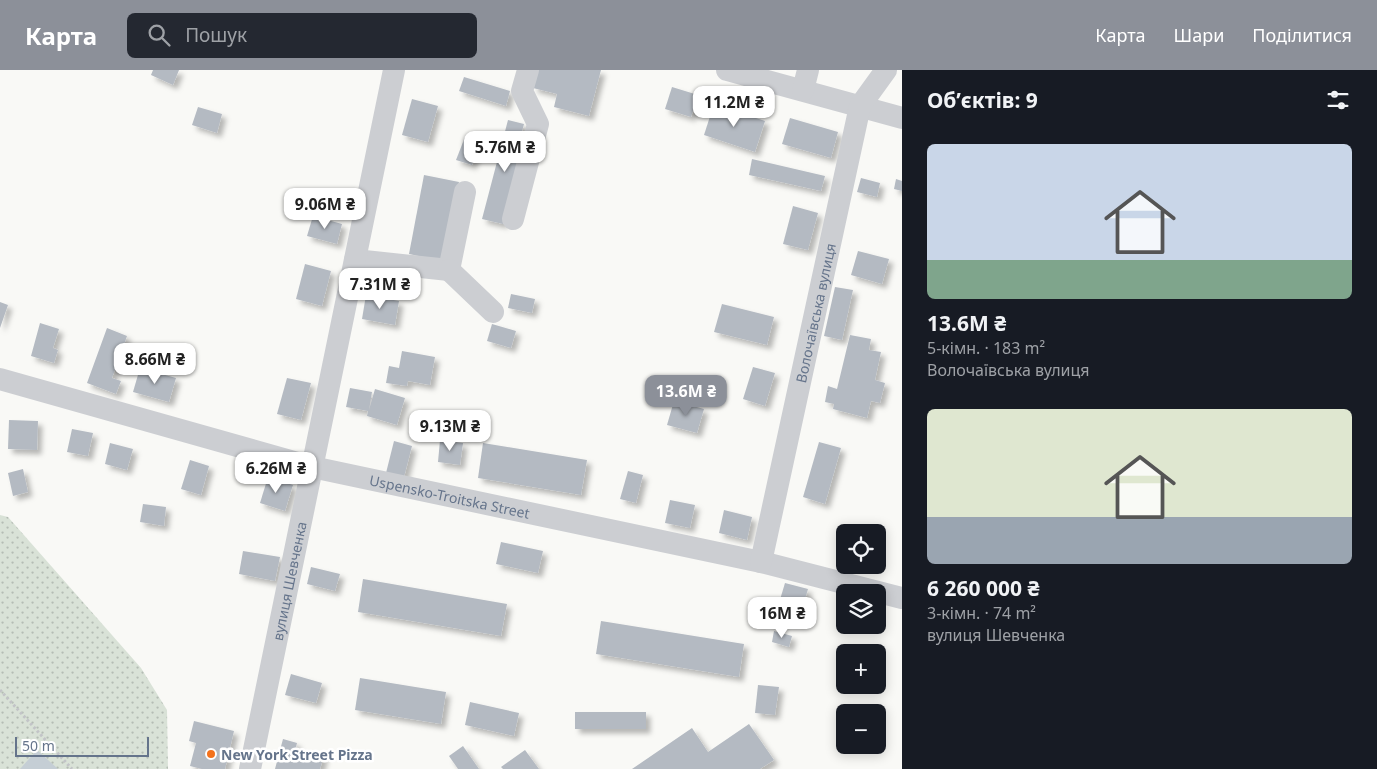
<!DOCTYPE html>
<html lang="uk">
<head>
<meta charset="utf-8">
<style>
	:root { --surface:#171b24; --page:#242831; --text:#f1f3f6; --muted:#9ea1a6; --accent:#8c9099 }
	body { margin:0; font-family:"Noto Sans",sans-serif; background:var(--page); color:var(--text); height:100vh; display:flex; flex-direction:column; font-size:19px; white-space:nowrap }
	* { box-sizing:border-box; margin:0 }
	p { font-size:16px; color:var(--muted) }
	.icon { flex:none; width:28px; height:28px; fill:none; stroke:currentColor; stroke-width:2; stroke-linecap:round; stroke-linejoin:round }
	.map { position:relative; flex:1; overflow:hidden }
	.drawer { display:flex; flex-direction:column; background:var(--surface); width:475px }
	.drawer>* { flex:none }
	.controls { position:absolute; left:836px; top:454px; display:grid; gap:10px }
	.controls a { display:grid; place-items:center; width:50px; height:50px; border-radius:8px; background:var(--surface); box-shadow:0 2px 12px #0003; font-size:25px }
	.scale { position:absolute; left:15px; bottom:12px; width:134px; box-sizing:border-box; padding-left:5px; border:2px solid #65748b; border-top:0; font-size:14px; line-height:18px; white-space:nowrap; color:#65748b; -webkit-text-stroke:4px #fff; paint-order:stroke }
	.price { position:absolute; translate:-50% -42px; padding:0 11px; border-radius:10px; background:#fff; color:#222; font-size:16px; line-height:32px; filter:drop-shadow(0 1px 2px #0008) }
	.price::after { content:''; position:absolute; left:50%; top:30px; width:15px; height:11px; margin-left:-8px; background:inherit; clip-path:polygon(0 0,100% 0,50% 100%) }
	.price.selected { background:var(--accent); color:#fff }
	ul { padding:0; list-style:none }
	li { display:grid; align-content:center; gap:10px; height:265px; padding:0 25px }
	li span { display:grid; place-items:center; height:155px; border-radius:8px; color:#555 }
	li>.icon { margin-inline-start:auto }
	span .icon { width:90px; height:90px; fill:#fffc; stroke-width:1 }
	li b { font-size:21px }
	h2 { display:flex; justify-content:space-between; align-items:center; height:60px; padding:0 25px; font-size:21px }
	header { display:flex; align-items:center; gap:30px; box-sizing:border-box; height:70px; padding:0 25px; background:var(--accent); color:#fff }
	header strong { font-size:24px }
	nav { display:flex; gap:28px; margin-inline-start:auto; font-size:18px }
	.search { width:350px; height:45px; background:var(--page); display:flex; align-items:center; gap:12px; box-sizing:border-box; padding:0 18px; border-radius:8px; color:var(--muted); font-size:19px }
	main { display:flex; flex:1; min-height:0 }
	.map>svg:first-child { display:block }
	.park { fill:url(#park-dots) }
	.water { fill:#c5ced5 }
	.building { fill:#b4bac2; filter:url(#shadow) }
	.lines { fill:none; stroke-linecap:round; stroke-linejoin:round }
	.path { stroke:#c2c4c7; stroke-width:3; stroke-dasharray:2.5 2.5; stroke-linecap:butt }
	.minor { stroke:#ccced2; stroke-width:22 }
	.poi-dot { fill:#f4721c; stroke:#fff; stroke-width:2 }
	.labels { text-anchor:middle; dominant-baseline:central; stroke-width:5; stroke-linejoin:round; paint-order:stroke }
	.street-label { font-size:14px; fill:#65748b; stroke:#fff }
	.poi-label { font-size:14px; font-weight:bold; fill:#65748b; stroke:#fff; text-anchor:start }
</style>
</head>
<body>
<header>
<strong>Карта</strong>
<div class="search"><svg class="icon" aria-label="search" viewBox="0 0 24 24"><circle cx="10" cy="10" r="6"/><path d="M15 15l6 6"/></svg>Пошук</div>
<nav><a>Карта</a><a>Шари</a><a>Поділитися</a></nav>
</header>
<main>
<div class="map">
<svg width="902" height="699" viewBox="0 0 902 699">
	<defs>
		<pattern id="park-dots" width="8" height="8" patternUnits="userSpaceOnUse" patternTransform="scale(1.25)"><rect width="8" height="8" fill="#d9e2d7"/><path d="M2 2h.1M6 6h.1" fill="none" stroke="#b4bcb4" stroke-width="1.8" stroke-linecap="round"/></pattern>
		<filter id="shadow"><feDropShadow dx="4.5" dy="4.5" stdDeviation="2.5" flood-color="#0004"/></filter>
	</defs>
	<rect width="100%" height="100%" fill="#f9f9f6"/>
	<polygon class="park" points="0,445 8,447 141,598 167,640 168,699 0,699"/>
	<polygon class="water" points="37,680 58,699 20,699"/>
	<g class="building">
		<polygon points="153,0 179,0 173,15 151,5"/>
		<polygon points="538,0 601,0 589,46 554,37 557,24 533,18"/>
		<polygon points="464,7 510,21 506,36 459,21"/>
		<polygon points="672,17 698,25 691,47 665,39"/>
		<polygon points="412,29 438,36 428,72 402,65"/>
		<polygon points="714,34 765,51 755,82 704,65"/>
		<polygon points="198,37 222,44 217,63 192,55"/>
		<polygon points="790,48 838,62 831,88 782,74"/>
		<polygon points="508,50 524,54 521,65 526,66 503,154 482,149"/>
		<polygon points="465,67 481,72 472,95 456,90"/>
		<polygon points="752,89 825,106 821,121 749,105"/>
		<polygon points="424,105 459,112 444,191 409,184"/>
		<polygon points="861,108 880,113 877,127 857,122"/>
		<polygon points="896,109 902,111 902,121 894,119"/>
		<polygon points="793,136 818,143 808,180 783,174"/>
		<polygon points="313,146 342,154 337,174 307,166"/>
		<polygon points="858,181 889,189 882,214 851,205"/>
		<polygon points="305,194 331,201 322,236 296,229"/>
		<polygon points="835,217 853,220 842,270 824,266"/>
		<polygon points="511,224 535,229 532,243 508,238"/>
		<polygon points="366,225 399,231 395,255 362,249"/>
		<polygon points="0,232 8,235 0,258"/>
		<polygon points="722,234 774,247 767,275 714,262"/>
		<polygon points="40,253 59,259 53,278 58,280 54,293 31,286"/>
		<polygon points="492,254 516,261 511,278 487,271"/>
		<polygon points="107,258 127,266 112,308 121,311 116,324 87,313"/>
		<polygon points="850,265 871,269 869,280 881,282 875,310 885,313 880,333 871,331 867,348 833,339 834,334 825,332 828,316 837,319"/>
		<polygon points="402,281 435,287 430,315 408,311 407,316 386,313 389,296 399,298"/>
		<polygon points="753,297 775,303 765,336 743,329"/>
		<polygon points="140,298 176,308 169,332 133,322"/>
		<polygon points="287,308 311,313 301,350 277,344"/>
		<polygon points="350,318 372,322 369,340 375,319 405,328 397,355 367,346 368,341 346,337"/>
		<polygon points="674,331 704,339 697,363 667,355"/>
		<polygon points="9,350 38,351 37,380 8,379"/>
		<polygon points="72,359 93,363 88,386 67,382"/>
		<polygon points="440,370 463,373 460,395 438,392"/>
		<polygon points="394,371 412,376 404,407 386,403"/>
		<polygon points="819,372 841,378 825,434 803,427"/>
		<polygon points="110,373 133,379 127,400 105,394"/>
		<polygon points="483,373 587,390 581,425 478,408"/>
		<polygon points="190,390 209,396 201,425 181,419"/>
		<polygon points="23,399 28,422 13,426 8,403"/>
		<polygon points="628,401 643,405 636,433 620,429"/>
		<polygon points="268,407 293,415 285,441 260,433"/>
		<polygon points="670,430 695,435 690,458 665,453"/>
		<polygon points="143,434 166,437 164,456 140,452"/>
		<polygon points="724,440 752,447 747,470 719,463"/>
		<polygon points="501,472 543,481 538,503 496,494"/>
		<polygon points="243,481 280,487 275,511 239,504"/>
		<polygon points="311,497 340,504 335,521 307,514"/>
		<polygon points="363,509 507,534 501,566 358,542"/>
		<polygon points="785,513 808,519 799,550 776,543"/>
		<polygon points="601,551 744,574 739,607 596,584"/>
		<polygon points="774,561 792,566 789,577 772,572"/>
		<polygon points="291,604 322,613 316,633 285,625"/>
		<polygon points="360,608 446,622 441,654 355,640"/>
		<polygon points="758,615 779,617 775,645 755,643"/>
		<polygon points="470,632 519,643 514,666 465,655"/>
		<rect x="575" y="642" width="71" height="17"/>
		<polygon points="194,651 234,661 225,699 202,699 190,696 196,673 189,671"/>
		<polygon points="749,654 774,690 760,699 632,699 692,658 708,682"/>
		<polygon points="283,669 297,673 295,681 306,684 307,681 324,685 320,699 275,699"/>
		<polygon points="463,676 479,699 458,699 449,686"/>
		<polygon points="525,680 539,699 503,699 501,697"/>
	</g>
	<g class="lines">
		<polyline class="path" points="0,620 72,699"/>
		<g class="minor">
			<polyline points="727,0 902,48"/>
			<polyline points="803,20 808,0"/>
			<polyline points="513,149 538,54 522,21 528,0"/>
			<polyline points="355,190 449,200 465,122"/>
			<polyline points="449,200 493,242"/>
			<path id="s1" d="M0 309 312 397 761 492 902 528"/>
			<path id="s2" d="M761 492 860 36 886 0"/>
			<path id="s3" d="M250 699 394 0"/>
		</g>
	</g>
	<circle class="poi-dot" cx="211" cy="684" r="5"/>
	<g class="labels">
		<g class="street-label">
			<text stroke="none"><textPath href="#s2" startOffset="255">Волочаївська вулиця</textPath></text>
			<text stroke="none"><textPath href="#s1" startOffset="465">Uspensko-Troitska Street</textPath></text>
			<text stroke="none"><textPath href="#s3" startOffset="192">вулиця Шевченка</textPath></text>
		</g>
		<g class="poi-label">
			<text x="221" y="684">New York Street Pizza</text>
		</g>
	</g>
</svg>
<div class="controls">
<a><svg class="icon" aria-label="locate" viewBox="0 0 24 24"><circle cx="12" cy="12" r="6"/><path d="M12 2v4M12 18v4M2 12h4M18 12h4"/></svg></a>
<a><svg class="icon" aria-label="layers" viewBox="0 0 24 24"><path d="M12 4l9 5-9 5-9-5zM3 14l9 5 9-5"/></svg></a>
<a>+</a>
<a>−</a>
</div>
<div class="scale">50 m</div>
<b class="price" style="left:734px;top:58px">11.2M ₴</b>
<b class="price" style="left:505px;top:103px">5.76M ₴</b>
<b class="price" style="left:325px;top:160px">9.06M ₴</b>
<b class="price" style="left:380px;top:240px">7.31M ₴</b>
<b class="price" style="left:155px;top:315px">8.66M ₴</b>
<b class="price selected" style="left:686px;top:347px">13.6M ₴</b>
<b class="price" style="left:450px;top:382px">9.13M ₴</b>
<b class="price" style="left:276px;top:424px">6.26M ₴</b>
<b class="price" style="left:782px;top:569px">16M ₴</b>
</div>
<section class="drawer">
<h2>Об’єктів: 9<svg class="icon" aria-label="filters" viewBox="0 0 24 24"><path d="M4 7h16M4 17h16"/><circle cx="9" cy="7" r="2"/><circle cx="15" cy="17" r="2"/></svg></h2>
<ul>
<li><span style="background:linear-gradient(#c9d6e8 75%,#7fa58c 0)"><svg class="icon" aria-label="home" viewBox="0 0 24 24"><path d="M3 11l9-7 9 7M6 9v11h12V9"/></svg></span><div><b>13.6M ₴</b><p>5-кімн. · 183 m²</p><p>Волочаївська вулиця</p></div></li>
<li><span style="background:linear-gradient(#dfe7d0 70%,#9aa5b1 0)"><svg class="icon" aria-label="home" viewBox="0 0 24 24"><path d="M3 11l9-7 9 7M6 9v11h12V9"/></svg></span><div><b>6 260 000 ₴</b><p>3-кімн. · 74 m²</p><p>вулиця Шевченка</p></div></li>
</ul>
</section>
</main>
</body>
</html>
